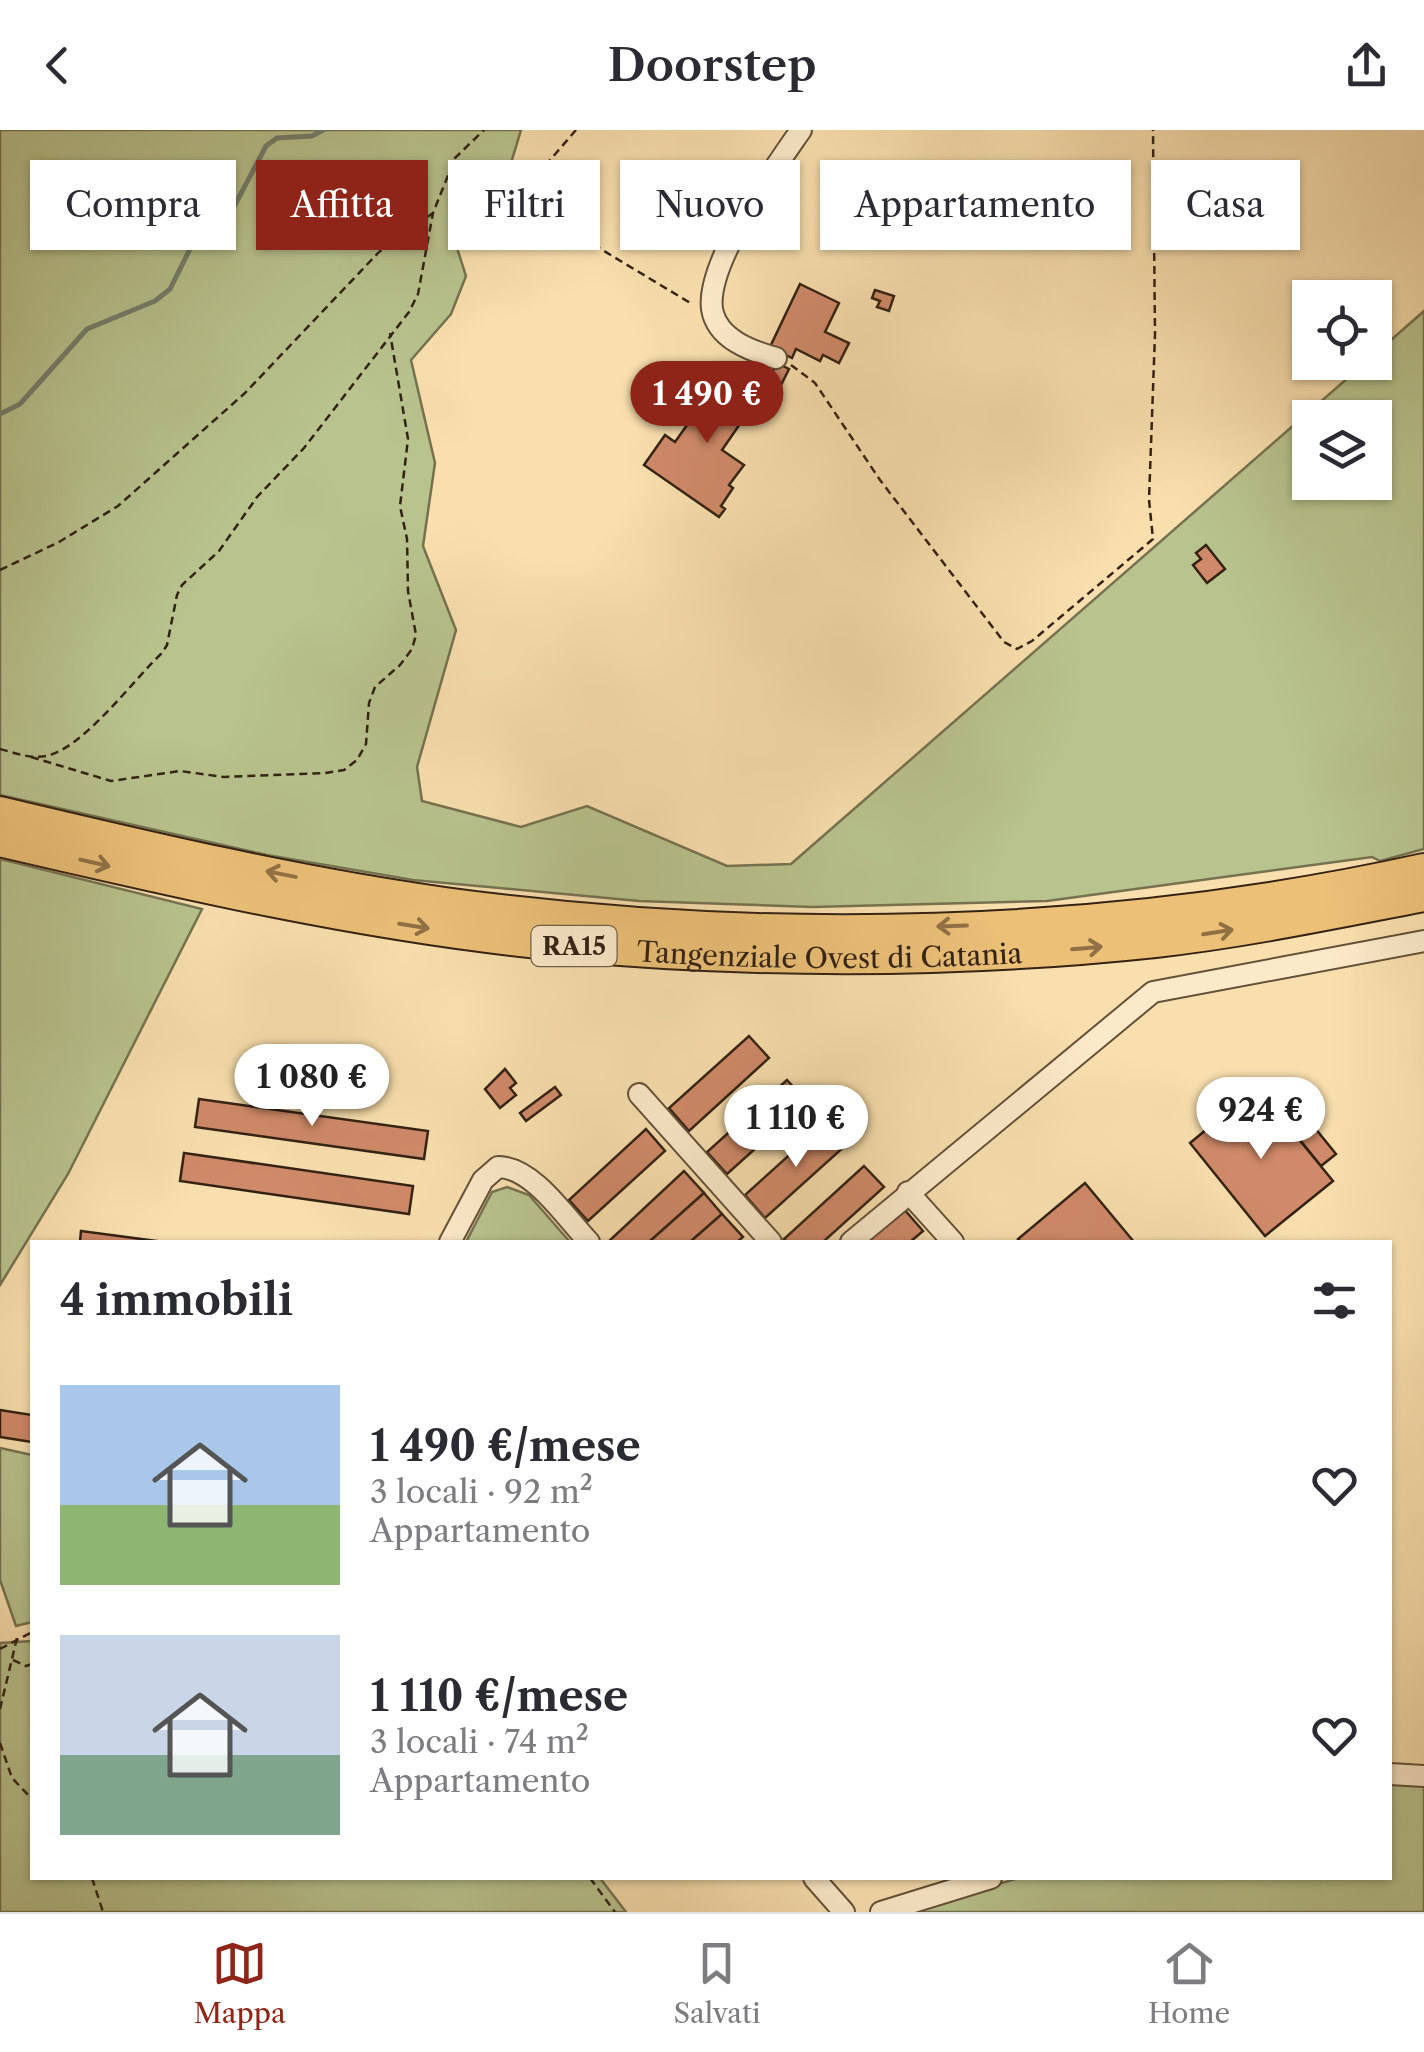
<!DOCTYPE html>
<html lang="it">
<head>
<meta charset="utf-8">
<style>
	:root { --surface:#fff; --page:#f2f2f3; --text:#2b2b33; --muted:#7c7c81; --line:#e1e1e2; --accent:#8f2418 }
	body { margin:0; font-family:"Libre Caslon Text",serif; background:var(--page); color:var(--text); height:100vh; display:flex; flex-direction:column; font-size:38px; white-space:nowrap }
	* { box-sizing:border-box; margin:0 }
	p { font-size:32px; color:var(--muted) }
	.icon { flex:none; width:55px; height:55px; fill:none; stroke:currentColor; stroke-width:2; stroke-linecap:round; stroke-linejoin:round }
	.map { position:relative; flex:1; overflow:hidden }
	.side { position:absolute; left:30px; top:1110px; width:1362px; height:640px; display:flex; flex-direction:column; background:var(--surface); border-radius:0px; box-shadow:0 2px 8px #0004 }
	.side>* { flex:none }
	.top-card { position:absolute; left:30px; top:30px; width:1365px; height:90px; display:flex; gap:20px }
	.controls { position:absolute; left:1292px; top:150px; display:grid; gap:20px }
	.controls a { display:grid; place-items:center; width:100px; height:100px; border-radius:0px; background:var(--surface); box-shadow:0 2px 8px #0004; font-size:50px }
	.price { position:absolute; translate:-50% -85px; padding:0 22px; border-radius:35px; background:#fff; color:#222; font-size:32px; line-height:65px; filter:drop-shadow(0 2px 5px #0008) }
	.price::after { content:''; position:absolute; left:50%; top:60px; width:30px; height:22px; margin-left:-15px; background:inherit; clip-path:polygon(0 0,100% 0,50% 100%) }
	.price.on { background:var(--accent); color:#fff }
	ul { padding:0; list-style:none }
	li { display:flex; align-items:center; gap:30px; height:250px; padding:0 30px }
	li span { display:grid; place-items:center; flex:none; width:280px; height:200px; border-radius:0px; color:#555 }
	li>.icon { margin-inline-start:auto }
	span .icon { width:120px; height:120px; fill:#fffc; stroke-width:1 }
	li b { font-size:42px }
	h2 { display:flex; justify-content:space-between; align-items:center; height:120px; padding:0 30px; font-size:42px }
	.chip { padding:0 35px; border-radius:0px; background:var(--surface); box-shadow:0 2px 8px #0004; font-size:35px; line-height:90px }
	.chip.on { background:var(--accent); color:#fff }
	header { display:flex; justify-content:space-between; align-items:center; height:130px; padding:0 30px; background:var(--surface); font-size:45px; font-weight:600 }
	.menu { display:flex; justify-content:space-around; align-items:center; height:140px; border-top:2px solid var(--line); background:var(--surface); font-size:28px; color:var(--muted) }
	.menu a { display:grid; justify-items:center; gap:5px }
	.menu .on { color:var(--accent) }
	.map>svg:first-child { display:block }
	.green { fill:#b8c38e; stroke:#767251; stroke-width:2.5; fill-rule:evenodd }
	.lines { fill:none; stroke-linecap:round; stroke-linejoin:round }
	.stream { stroke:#737f6e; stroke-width:5 }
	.building { fill:#d08a69; stroke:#332214; stroke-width:2.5 }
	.minor-casing { stroke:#64513a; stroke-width:24 }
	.highway-casing { stroke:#332214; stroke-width:34 }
	.path { stroke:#332214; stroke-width:2.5; stroke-dasharray:8 5; stroke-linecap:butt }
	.minor { stroke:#fbeaca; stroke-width:20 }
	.highway { stroke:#ecc077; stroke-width:30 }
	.oneway { stroke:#907146 }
	.labels { text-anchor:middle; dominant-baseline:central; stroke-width:8; stroke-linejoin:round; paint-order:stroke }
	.shield { fill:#fbeaca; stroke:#6f5e4b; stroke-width:2.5 }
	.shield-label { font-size:25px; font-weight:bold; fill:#332214 }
	.street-label { font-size:28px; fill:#332214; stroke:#fbeaca }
</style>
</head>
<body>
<header><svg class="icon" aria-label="back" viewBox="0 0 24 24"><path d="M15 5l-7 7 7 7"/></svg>Doorstep<svg class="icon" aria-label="share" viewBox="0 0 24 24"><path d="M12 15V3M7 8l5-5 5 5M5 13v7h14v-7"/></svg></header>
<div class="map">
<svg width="1424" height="1782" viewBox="0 0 1424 1782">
	<rect width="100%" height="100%" fill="#f9dfae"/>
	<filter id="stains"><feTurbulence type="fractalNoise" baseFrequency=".002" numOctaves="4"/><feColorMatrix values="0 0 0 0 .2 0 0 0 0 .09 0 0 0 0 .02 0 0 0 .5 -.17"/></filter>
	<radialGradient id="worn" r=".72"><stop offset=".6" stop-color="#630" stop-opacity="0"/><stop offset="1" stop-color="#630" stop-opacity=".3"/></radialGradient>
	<g class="green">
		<path d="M0 0H521L504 56 457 118 466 146 451 184 411 230 435 333 423 416 456 500 417 637 422 671 521 697 587 676 727 736 791 734 1365 233 1375 232V224L1424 181V719L1380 731 1372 727 1047 771 812 777 639 771 413 750 267 725 0 665ZM1310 288H1375V352H1310Z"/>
		<polygon points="0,729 202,779 68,1044 0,1155"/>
		<polygon points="507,1057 529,1065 570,1112 466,1112 492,1062"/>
		<polygon points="0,1318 32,1325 32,1492 16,1496 0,1450"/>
		<polygon points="32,1511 32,1748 600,1748 626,1782 0,1782 0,1513"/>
		<polygon points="1390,1651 1424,1655 1424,1782 905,1782 1019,1748 1390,1748"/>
	</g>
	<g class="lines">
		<polyline class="stream" points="0,284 20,274 87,199 155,171 170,159 190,119 200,108 227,90 266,16 277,8 312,6 323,0"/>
	</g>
	<g class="building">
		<polygon points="800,154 839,173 825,202 849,213 839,233 823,225 820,231 796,219 792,228 770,217"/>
		<polygon points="875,160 894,166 889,181 877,177 880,171 872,168"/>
		<polygon points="777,233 789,239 777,263 765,257"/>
		<polygon points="726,240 760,265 722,320 744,335 729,355 733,358 721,376 725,379 719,387 644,335 665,305 675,312"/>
		<polygon points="1206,415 1225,439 1207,453 1193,435 1201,429 1196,423"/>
		<polygon points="749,906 769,928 689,1001 669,978"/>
		<polygon points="505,939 516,953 510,958 516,965 500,978 485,959"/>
		<polygon points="787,950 807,972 727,1044 707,1022"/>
		<polygon points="1281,956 1336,1024 1321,1036 1266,968"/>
		<polygon points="555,957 561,965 526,991 520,983"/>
		<polygon points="1257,958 1333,1051 1265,1106 1190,1013"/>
		<polygon points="199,969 428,1001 424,1029 195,997"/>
		<polygon points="826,992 846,1015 765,1088 745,1065"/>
		<polygon points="646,999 665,1021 588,1091 569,1070"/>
		<polygon points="184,1023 413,1056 409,1084 180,1051"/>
		<polygon points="864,1036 884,1057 823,1112 787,1112 784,1109"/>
		<polygon points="684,1041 704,1063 649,1112 608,1112"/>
		<polygon points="1085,1053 1134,1112 1021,1112 1018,1109"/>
		<polygon points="704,1063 722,1084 690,1112 649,1112"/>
		<polygon points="903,1078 923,1101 910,1112 865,1112"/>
		<polygon points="722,1084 743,1107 737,1112 690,1112"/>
		<polygon points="81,1101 164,1112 80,1112"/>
		<polygon points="0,1280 32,1285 32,1312 0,1307"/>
	</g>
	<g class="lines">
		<defs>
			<g id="minor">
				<path d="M776 228C751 221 717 209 712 179 706 132 774 39 801 0"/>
				<polyline points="639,964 771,1112"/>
				<polyline points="908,1062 953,1112"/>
				<path d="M450 1112 483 1050 498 1037C533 1037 566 1088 589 1112"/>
				<polyline points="851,1112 1153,862 1424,811"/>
				<polyline points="1390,1644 1424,1646"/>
				<polyline points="814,1748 844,1782"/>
				<polyline points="881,1782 991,1748"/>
			</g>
			<g id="highway">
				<path d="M0 682C147 717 295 752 445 773 767 817 1106 809 1424 739"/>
				<path id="s1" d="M0 711C184 754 369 797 558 815 756 833 957 833 1155 812 1245 802 1335 783 1424 766"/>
			</g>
		</defs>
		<use href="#minor" class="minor-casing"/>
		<use href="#highway" class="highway-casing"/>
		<g class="path">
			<polyline points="576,0 532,51 525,66 531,77 692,174"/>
			<polyline points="791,235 815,253 880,350 1004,512 1017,519 1032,511 1153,409 1149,370 1155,204 1153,0"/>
			<polyline points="0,440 59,412 118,376 245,263 379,122 433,83 455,28 484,0"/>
			<path d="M0 619C15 623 30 629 46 626 84 618 133 550 162 523L167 515 177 465 182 455 219 421 257 367 304 318 409 182 418 164 433 83"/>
			<polyline points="31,627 111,651 180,641 224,647 325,643 344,640 357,630 366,614 369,573 375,557 400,535 412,519 416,505 408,461 407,409 400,376 408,309 390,203"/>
			<polyline points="0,1519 32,1502"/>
			<polyline points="13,1530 26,1536 32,1534"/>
			<polyline points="0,1579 17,1508"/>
			<polyline points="0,1613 12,1648 32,1669"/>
			<polyline points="92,1748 103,1782"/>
			<polyline points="590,1748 615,1782"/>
		</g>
		<use href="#minor" class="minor"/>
		<use href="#highway" class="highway"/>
	</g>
	<defs><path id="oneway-shaft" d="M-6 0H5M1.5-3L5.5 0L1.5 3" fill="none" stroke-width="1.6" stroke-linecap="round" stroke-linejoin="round" transform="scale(2.5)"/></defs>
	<g class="oneway">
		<use href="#oneway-shaft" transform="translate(95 733) rotate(13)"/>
		<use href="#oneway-shaft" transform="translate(281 744) rotate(-169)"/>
		<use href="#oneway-shaft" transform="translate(414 796) rotate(9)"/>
		<use href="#oneway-shaft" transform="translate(952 796) rotate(178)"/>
		<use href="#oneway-shaft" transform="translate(1218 802) rotate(-9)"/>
		<use href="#oneway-shaft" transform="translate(1087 818) rotate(-5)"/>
	</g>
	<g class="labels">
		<rect class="shield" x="531.5" y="796" width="85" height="40" rx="8"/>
		<g class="shield-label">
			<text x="574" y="816">RA15</text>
		</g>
		<g class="street-label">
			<text stroke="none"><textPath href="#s1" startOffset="840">Tangenziale Ovest di Catania</textPath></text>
		</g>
	</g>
	<rect width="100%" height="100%" filter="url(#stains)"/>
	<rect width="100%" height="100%" fill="url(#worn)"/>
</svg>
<div class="controls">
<a><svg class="icon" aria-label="locate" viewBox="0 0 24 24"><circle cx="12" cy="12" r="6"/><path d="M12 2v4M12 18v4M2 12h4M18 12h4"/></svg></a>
<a><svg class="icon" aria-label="layers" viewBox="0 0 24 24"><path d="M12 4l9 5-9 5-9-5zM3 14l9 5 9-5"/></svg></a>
</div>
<b class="price on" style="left:707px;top:316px">1 490 €</b>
<b class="price" style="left:312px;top:999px">1 080 €</b>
<b class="price" style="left:1261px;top:1032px">924 €</b>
<b class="price" style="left:796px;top:1040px">1 110 €</b>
<div class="top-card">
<a class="chip">Compra</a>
<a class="chip on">Affitta</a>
<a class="chip">Filtri</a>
<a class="chip">Nuovo</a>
<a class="chip">Appartamento</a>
<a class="chip">Casa</a>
</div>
<section class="side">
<h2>4 immobili<svg class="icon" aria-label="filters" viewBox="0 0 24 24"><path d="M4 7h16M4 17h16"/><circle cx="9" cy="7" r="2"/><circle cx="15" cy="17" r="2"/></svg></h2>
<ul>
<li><span style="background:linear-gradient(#a9c7e8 60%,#8fb573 0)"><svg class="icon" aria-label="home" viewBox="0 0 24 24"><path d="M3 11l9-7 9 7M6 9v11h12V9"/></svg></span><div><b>1 490 €/mese</b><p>3 locali · 92 m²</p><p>Appartamento</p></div><svg class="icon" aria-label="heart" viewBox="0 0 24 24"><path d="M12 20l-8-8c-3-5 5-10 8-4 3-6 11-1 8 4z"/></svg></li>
<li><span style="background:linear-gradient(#c9d6e8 60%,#7fa58c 0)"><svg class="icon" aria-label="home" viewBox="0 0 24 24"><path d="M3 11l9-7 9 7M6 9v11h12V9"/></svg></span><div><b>1 110 €/mese</b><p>3 locali · 74 m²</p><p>Appartamento</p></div><svg class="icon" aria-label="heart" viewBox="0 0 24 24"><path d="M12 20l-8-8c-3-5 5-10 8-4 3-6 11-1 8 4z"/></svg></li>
</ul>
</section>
</div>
<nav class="menu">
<a class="on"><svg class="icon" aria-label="map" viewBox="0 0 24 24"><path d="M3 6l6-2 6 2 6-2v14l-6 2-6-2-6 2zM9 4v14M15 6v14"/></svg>Mappa</a>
<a><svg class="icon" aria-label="saved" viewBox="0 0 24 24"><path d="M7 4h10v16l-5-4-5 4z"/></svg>Salvati</a>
<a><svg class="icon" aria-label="home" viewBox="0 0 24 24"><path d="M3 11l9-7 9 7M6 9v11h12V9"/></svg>Home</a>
</nav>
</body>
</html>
